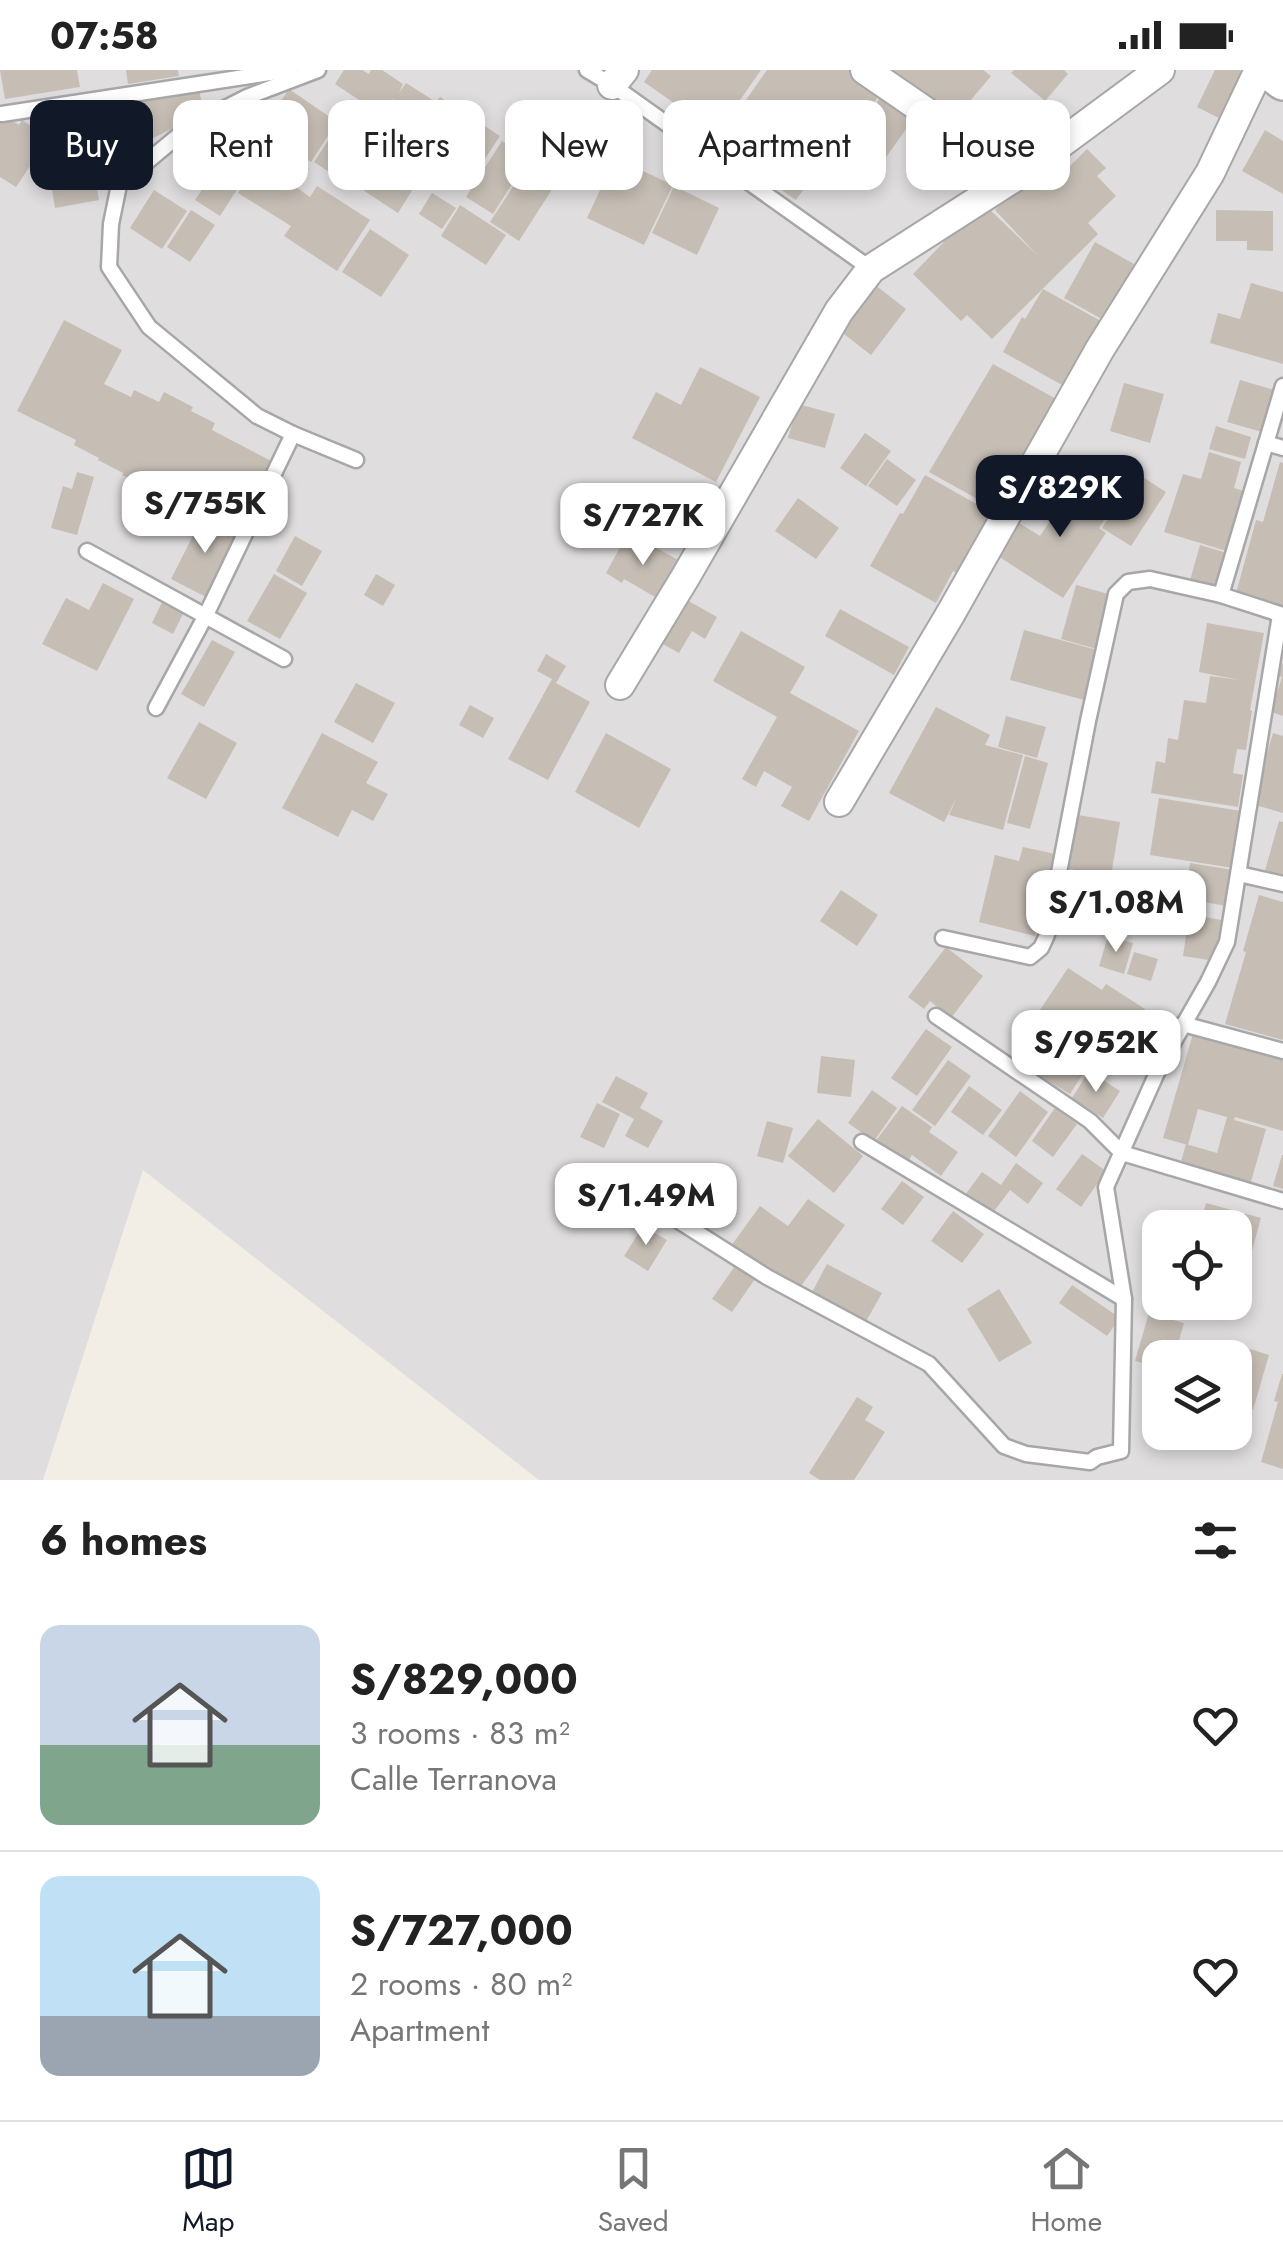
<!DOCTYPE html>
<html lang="en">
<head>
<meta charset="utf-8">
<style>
	:root { --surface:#fff; --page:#f2f2f2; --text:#222; --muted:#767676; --line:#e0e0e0; --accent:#111827 }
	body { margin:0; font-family:Jost,sans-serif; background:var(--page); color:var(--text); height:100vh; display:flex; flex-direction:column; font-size:38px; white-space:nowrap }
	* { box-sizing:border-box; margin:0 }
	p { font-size:32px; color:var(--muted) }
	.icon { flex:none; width:55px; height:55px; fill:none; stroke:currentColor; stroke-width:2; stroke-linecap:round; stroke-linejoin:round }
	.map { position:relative; height:1410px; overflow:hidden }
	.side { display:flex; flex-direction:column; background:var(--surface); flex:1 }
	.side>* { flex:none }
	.top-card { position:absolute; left:30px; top:30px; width:1225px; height:90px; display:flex; gap:20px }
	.buttons { position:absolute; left:1142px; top:1140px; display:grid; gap:20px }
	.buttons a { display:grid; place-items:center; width:110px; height:110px; border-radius:20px; background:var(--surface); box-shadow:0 5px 15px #0003; font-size:50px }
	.price { position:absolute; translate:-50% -85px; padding:0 22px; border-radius:20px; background:#fff; color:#222; font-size:32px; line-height:65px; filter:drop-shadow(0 2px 5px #0008) }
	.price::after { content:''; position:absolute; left:50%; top:60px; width:30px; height:22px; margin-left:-15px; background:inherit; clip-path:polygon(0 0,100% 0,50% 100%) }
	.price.active { background:var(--accent); color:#fff }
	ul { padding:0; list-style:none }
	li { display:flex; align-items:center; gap:30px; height:250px; padding:0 40px }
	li+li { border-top:2px solid var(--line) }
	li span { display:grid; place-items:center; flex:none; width:280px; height:200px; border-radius:20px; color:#555 }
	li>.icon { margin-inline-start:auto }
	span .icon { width:120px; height:120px; fill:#fffc; stroke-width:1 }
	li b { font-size:42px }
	h2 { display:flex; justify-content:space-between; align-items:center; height:120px; padding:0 40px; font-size:42px }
	.chip { padding:0 35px; border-radius:20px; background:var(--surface); box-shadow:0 5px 15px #0003; font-size:35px; line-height:90px }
	.chip.active { background:var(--accent); color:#fff }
	.status { display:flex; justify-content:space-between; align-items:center; height:70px; padding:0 50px; background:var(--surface); direction:ltr }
	.status svg { height:28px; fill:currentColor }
	.dock { display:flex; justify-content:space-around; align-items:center; height:140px; border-top:2px solid var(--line); background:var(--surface); font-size:28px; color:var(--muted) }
	.dock a { display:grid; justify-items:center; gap:5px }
	.dock .active { color:var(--accent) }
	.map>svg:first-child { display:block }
	.residential { fill:#dfdddd; fill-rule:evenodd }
	.building { fill:#c6beb5 }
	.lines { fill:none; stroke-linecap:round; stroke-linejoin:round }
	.service-casing { stroke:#a7a7a7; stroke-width:19 }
	.minor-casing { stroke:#a7a7a7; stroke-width:32 }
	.tertiary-casing { stroke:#a7a7a7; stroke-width:40 }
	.service { stroke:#fff; stroke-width:14 }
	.minor { stroke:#fff; stroke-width:28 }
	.tertiary { stroke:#fff; stroke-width:35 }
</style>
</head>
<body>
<div class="status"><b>07:58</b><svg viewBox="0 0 49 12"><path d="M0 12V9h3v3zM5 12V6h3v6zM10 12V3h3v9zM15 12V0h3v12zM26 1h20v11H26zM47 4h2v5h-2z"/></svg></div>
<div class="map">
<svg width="1283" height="1410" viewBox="0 0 1283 1410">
	<rect width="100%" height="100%" fill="#f2eee6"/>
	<path class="residential" d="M0 0H1283V1410H539L143 1100 43 1410H0ZM1160 1158H1235V1232H1160ZM1160 1288H1235V1362H1160Z"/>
	<g class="building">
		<polygon points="0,0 77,0 80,17 5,29"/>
		<polygon points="126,0 178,0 179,6 128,14"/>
		<polygon points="344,0 362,0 369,4 371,0 382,0 403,14 399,23 406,13 436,32 440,27 500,66 480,96 445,73 437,85 412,69 425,49 393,29 383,46 335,14"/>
		<polygon points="652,0 761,0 717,63 644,12"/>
		<polygon points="767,0 856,0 885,17 853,62 832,48 834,46 831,44 807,77 825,89 796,130 747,96 743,102 711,80"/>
		<polygon points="874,0 983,0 991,6 949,56"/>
		<polygon points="1014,0 1064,0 1068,4 1045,31 1011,3"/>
		<polygon points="1215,0 1239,0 1248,5 1225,51 1197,37"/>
		<polygon points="887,18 919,41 874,104 842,82"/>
		<polygon points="289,19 337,52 311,92 246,50 259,29 275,40"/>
		<polygon points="199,20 204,42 144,73 136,33"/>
		<polygon points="120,37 132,102 95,108 99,130 55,138 49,100 94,91 89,68 58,73 53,46"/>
		<polygon points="4,45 19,55 22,50 49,68 16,117 0,107 0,51"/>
		<polygon points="341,51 370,70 343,111 314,92"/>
		<polygon points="221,52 263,79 220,146 195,130 209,109 191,98"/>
		<polygon points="1265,60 1283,71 1283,124 1242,101"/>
		<polygon points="502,71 558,110 519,171 490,152 516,112 514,111 493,144 466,127"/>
		<polygon points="1087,79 1106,98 1097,106 1116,126 1088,153 1098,164 992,269 967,245 961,251 913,204 965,150 969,154 986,136 1038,186 995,140 1046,90 1061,105"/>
		<polygon points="364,82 402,106 413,90 426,98 398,143 346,109"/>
		<polygon points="615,88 673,115 644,175 587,148"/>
		<polygon points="259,91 310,127 317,116 370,150 337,201 284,166 291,156 238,123"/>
		<polygon points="674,116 719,138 697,185 652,163"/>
		<polygon points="154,120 187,141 162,179 130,158"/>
		<polygon points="432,123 456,138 442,159 419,144"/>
		<polygon points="460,135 506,165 486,195 441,166"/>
		<polygon points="191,140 215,155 190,192 167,177"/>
		<polygon points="1216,140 1273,141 1273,181 1247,180 1247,171 1216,171"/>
		<polygon points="370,159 409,185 381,227 342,202"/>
		<polygon points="1095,172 1141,198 1109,253 1064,228"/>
		<polygon points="870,211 906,239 871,285 835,257"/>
		<polygon points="1251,213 1283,222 1283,294 1210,273 1218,243 1240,249"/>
		<polygon points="1043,219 1108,255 1071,320 1003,282 1022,247 1025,249"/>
		<polygon points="64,250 122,280 104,314 131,327 134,320 159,332 164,322 193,337 191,341 215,353 212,360 275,393 240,460 204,442 209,433 200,446 174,433 176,430 122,405 123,403 98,390 99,388 74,375 76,370 17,341"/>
		<polygon points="993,294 1058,330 997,440 929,402"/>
		<polygon points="700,297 760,327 716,412 632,368 656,322 681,335"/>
		<polygon points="1240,310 1275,320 1262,362 1227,352"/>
		<polygon points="1124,313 1164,324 1150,373 1110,361"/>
		<polygon points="798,334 835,344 825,378 788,368"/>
		<polygon points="1216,356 1251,367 1245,389 1209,379"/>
		<polygon points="865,363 891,381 866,416 840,398"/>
		<polygon points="1209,382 1241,392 1234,418 1247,422 1230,482 1164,462 1183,404 1201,409"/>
		<polygon points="887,389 916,410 897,436 868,416"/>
		<polygon points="1280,392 1283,393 1283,541 1235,527 1256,450 1263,452"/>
		<polygon points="77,402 94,407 77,465 51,458 63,416 72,419"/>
		<polygon points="1073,404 1097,420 1091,430 1109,442 1099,458 1106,463 1063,528 998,486 1019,453 1040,466 1062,434 1057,430"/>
		<polygon points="1138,404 1166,422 1131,476 1102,458"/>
		<polygon points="925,405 996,445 961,506 953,501 936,533 870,496 900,443 903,444"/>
		<polygon points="798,428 839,458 816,489 775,461"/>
		<polygon points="204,444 239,462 206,527 171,509"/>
		<polygon points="295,466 322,481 302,516 276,501"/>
		<polygon points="623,472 640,481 646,472 678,490 657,528 624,509 622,513 606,503"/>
		<polygon points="1200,475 1230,484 1219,523 1189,514"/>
		<polygon points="274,504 307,523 280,569 247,551"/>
		<polygon points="376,504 395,515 383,536 364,525"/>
		<polygon points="103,513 134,529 97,601 42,574 66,528 89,540"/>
		<polygon points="1076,515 1112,525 1097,579 1061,569"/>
		<polygon points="685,529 717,547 705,569 692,561 679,583 661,573"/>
		<polygon points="163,530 185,540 173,564 152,553"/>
		<polygon points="840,539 909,577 894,605 825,566"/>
		<polygon points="1207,553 1264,563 1250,640 1252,641 1246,680 1237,679 1233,703 1243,705 1238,737 1151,723 1156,691 1165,693 1168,668 1178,670 1184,630 1206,633 1210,606 1239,610 1199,602"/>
		<polygon points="1024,560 1097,580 1084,630 1010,610"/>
		<polygon points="741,561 805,597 790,623 859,661 809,751 781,736 792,717 764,701 756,717 742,709 777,647 713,611"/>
		<polygon points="212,570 235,582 204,637 181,624"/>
		<polygon points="546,584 566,596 556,613 590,632 548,710 508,689 552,609 537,601"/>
		<polygon points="1282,593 1283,594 1283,646 1271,642 1282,607 1278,606"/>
		<polygon points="356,613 395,633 373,673 334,652"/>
		<polygon points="470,635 494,648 483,668 459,655"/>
		<polygon points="936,637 990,665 985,675 1023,685 1003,760 949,745 957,727 944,752 889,723"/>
		<polygon points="1006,646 1046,657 1037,688 998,677"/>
		<polygon points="199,652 237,673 206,729 167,708"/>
		<polygon points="322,663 378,692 366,713 388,724 373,751 352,740 338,767 282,738"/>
		<polygon points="606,663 671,699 639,758 575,722"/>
		<polygon points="1273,663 1283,666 1283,743 1252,734"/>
		<polygon points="1025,686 1048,693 1030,759 1007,753"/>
		<polygon points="1159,728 1241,741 1233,798 1150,785"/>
		<polygon points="1078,745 1120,752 1111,806 1069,799"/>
		<polygon points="1279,751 1283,752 1283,810 1264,804"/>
		<polygon points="1023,777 1055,784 1035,866 979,852 995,785 1019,791"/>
		<polygon points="1190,793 1233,800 1227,836 1185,829"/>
		<polygon points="841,820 878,845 857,876 820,851"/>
		<polygon points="1259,825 1283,832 1283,970 1225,954 1246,882 1243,881"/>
		<polygon points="1189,844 1221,850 1215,891 1183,886"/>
		<polygon points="1108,866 1133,873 1124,904 1099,896"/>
		<polygon points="946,877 983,906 951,948 930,931 924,939 908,927"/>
		<polygon points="1134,882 1158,889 1151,911 1127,904"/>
		<polygon points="1068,898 1102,920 1106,914 1145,939 1106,998 1067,973 1058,986 1024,964"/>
		<polygon points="926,959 952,977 917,1026 891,1008"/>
		<polygon points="1194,960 1283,984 1283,1061 1235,1047 1234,1050 1266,1059 1250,1115 1179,1099 1186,1074 1217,1083 1227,1047 1198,1039 1188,1075 1163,1068"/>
		<polygon points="1028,974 1055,991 1054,994 1067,975 1091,991 1070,1024 1016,992"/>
		<polygon points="821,986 855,990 851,1027 817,1023"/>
		<polygon points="948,990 971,1006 935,1056 912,1040"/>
		<polygon points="1089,1001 1120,1021 1103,1048 1072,1028"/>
		<polygon points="616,1006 648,1023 640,1038 663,1051 648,1078 625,1066 634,1049 602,1032"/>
		<polygon points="969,1016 1002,1040 983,1065 951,1042"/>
		<polygon points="872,1020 897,1038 874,1071 848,1053"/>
		<polygon points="1020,1021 1048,1042 1016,1087 988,1066"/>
		<polygon points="597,1033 620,1044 604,1078 580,1067"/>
		<polygon points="902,1036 932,1057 929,1062 958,1082 941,1106 912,1085 906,1094 875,1072"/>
		<polygon points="1055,1038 1077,1054 1053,1087 1032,1071"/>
		<polygon points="818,1049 863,1086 834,1123 788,1086"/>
		<polygon points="767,1051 793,1058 783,1093 757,1086"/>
		<polygon points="1082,1084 1106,1101 1081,1137 1056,1119"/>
		<polygon points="1282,1085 1283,1085 1283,1119 1273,1116"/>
		<polygon points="1016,1093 1043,1113 1028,1134 1010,1120 992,1144 965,1125 982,1102 1001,1115"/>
		<polygon points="902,1111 924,1127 903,1155 881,1139"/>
		<polygon points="808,1129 845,1155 796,1223 731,1176 760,1136 788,1156"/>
		<polygon points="1206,1133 1261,1148 1251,1184 1235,1179 1235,1158 1199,1158"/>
		<polygon points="953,1141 984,1164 962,1193 931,1171"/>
		<polygon points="643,1156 667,1170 648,1201 624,1186"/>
		<polygon points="1152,1187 1160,1188 1160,1230 1145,1227"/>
		<polygon points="827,1194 882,1223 864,1255 810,1226"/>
		<polygon points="735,1196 755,1209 732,1242 712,1229"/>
		<polygon points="1072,1215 1120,1248 1107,1266 1059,1233"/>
		<polygon points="999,1219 1032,1273 999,1292 967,1239"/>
		<polygon points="1149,1243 1184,1253 1174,1288 1160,1288 1160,1298 1135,1291"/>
		<polygon points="1237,1275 1269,1285 1253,1340 1235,1335 1234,1288"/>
		<polygon points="1282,1304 1283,1304 1283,1399 1261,1392 1278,1332 1274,1331"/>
		<polygon points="857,1327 873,1337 865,1350 885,1362 854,1410 820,1410 809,1403"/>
	</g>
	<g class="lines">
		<defs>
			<g id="service">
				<polyline points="318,0 247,27 190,56 119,115 111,154 109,197 149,257 257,346 293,364 356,390"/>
				<polyline points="587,0 612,15 871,199"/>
				<polyline points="2,44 290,0"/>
				<polyline points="1266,373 1283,378"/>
				<polyline points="87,481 284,589"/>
				<polyline points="1221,525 1283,316"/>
				<polyline points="156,638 205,547 293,364"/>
				<polyline points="1239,804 1283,814"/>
				<polyline points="943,868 1030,887 1041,878 1047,865 1088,651 1116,524 1128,512 1150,509 1221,525 1283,545"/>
				<polyline points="936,946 1090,1051 1122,1083 1283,1131"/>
				<polyline points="1183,954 1283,981"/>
				<polyline points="862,1072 1124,1229"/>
				<polyline points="652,1134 767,1207 929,1294 1004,1376 1026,1384 1090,1392 1097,1387 1121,1381 1124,1229 1106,1117 1160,996 1208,912 1227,872 1280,545"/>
			</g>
			<g id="minor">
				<polyline points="865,0 1018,105 1160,0"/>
				<polyline points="612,15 624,0"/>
				<polyline points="620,615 686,506 839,241 871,199 1018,105"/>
				<polyline points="839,732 951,543 1100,279 1210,103 1259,0"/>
			</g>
			<polyline id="tertiary" points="1267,0 1283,12"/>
		</defs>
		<use href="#service" class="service-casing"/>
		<use href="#minor" class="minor-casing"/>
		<use href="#tertiary" class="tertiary-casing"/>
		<use href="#service" class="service"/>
		<use href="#minor" class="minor"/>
		<use href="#tertiary" class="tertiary"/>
	</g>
</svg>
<div class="buttons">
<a><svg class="icon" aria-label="locate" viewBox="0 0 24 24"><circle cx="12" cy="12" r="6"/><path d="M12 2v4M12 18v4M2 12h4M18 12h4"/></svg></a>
<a><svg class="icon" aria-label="layers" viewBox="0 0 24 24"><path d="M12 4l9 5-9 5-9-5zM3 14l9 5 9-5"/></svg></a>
</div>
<b class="price active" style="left:1060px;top:470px">S/829K</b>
<b class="price" style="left:205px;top:486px">S/755K</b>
<b class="price" style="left:643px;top:498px">S/727K</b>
<b class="price" style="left:1116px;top:885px">S/1.08M</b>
<b class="price" style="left:1096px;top:1025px">S/952K</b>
<b class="price" style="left:646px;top:1178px">S/1.49M</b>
<div class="top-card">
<a class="chip active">Buy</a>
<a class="chip">Rent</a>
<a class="chip">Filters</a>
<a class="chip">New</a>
<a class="chip">Apartment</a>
<a class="chip">House</a>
</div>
</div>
<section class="side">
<h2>6 homes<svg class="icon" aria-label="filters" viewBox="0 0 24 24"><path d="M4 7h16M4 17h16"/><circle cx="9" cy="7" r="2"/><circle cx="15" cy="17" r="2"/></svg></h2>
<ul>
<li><span style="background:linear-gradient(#c9d6e8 60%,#7fa58c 0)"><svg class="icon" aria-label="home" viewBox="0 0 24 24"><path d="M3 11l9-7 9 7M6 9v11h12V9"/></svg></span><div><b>S/829,000</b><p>3 rooms · 83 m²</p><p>Calle Terranova</p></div><svg class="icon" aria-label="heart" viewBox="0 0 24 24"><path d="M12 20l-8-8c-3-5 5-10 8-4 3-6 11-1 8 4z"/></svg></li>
<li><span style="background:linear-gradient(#bfe0f5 70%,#9aa5b1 0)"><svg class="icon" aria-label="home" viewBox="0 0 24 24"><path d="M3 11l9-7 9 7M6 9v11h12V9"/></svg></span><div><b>S/727,000</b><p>2 rooms · 80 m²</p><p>Apartment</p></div><svg class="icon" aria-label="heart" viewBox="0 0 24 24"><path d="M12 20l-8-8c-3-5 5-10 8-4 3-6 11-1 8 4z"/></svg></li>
</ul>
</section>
<nav class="dock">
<a class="active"><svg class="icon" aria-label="map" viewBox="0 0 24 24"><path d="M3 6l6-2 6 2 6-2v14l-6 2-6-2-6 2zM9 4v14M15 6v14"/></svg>Map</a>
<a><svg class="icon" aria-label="saved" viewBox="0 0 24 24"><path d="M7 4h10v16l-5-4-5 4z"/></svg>Saved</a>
<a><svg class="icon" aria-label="home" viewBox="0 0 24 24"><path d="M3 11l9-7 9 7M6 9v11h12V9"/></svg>Home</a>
</nav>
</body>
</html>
